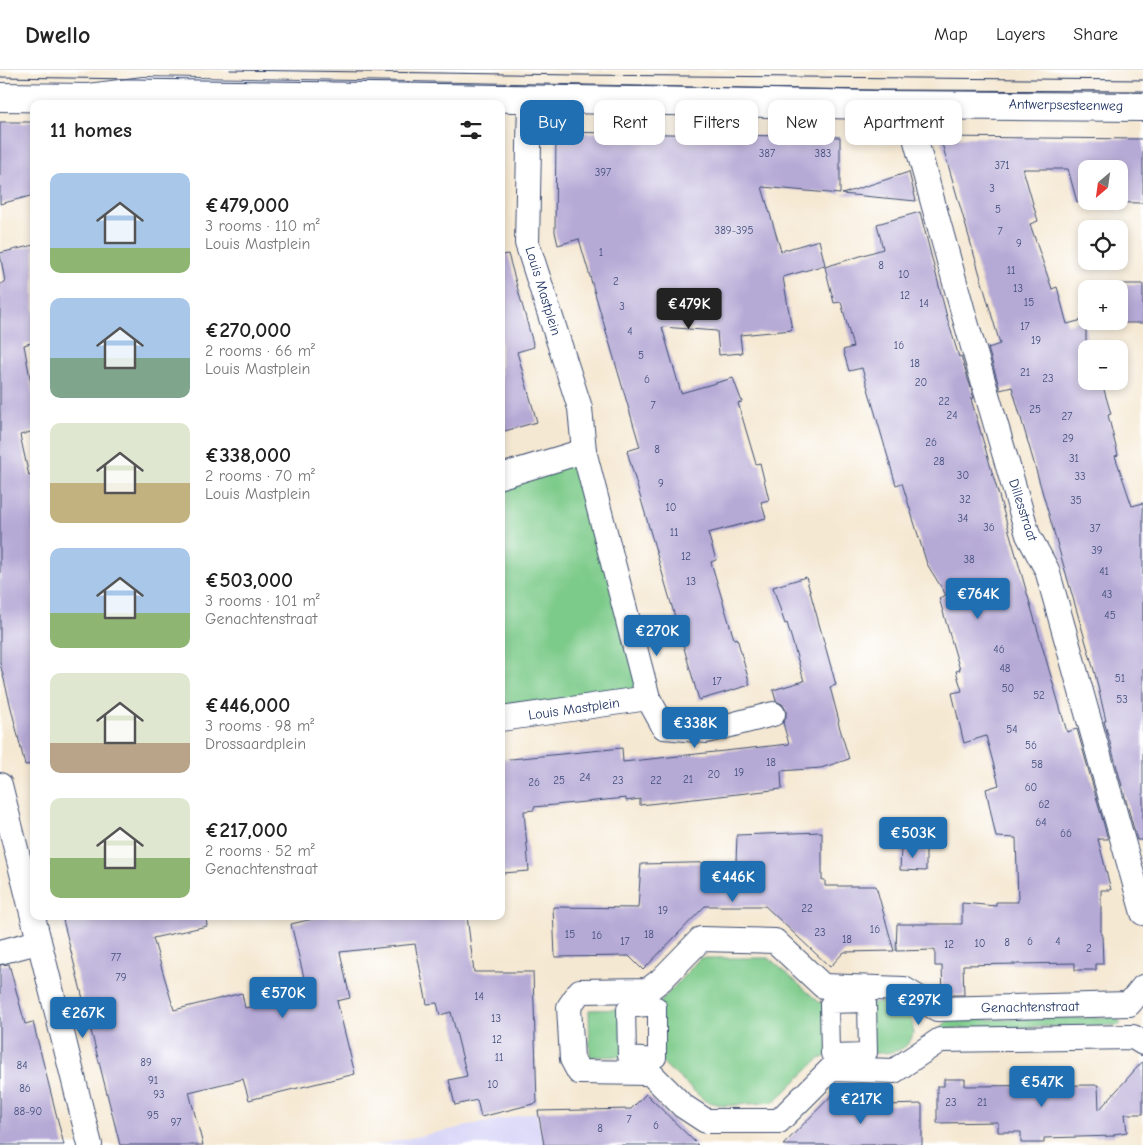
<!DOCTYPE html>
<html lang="en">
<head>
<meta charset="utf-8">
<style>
	:root { --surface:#fff; --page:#f2f2f2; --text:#222; --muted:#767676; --line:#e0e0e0; --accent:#1f6fb2 }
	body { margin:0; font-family:"Comic Neue",sans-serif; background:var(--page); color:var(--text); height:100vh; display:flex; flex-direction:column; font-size:19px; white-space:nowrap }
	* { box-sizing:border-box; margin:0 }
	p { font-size:16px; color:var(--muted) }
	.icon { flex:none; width:28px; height:28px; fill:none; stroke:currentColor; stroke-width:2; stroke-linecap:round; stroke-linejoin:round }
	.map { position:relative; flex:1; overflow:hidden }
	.details { position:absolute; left:30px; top:30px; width:475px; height:820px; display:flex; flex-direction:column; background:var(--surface); border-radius:10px; box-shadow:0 2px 8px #0003 }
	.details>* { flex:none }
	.banner { position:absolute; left:520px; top:30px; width:475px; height:45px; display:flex; gap:10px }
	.needle { width:32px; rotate:209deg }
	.controls { position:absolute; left:1078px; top:90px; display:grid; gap:10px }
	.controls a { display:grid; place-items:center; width:50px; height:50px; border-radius:10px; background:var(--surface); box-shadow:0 2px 8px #0003; font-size:25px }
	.price { position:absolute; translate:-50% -42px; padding:0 11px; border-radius:5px; background:var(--accent); color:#fff; font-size:16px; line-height:32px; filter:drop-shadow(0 1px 2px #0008) }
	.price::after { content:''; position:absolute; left:50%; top:30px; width:15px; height:11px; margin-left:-8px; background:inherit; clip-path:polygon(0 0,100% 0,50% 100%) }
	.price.current { background:#222; color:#fff }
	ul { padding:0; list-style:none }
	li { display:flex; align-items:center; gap:15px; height:125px; padding:0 20px }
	li span { display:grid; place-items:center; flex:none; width:140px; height:100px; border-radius:10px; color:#555 }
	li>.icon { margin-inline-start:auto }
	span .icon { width:60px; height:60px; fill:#fffc; stroke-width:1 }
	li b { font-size:21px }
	h2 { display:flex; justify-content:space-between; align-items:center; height:60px; padding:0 20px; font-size:21px }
	.chip { padding:0 18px; border-radius:10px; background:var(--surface); box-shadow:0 2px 8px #0003; font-size:18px; line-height:45px }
	.chip.current { background:var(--accent); color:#fff }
	header { display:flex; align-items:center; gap:30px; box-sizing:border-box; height:70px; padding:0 25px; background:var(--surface); border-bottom:1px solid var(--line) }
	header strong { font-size:24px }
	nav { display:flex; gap:28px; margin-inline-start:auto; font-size:18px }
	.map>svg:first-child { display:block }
	.built { fill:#d9d7f8 }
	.green { fill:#7dcb8a; stroke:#4c7d74 }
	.building { fill:#b5a9d5; fill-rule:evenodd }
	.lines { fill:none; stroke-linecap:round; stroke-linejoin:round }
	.pedestrian-casing { stroke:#3c4b6f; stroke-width:20 }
	.minor-casing { stroke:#3c4b6f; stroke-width:26 }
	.tertiary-casing { stroke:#3c4b6f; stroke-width:30 }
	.pedestrian { stroke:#fff; stroke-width:18 }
	.minor { stroke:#fff; stroke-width:24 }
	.tertiary { stroke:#fff; stroke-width:28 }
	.tram { stroke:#1b2f5e; stroke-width:1 }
	.labels { text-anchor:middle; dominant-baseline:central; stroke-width:4; stroke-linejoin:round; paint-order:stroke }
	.number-label { font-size:11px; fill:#424e7c }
	.street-label { font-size:14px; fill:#1b2f5e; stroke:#fff }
</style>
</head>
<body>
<header>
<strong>Dwello</strong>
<nav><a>Map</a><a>Layers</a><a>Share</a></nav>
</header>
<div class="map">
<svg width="1143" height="1075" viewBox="0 0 1143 1075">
	<rect width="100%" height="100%" fill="#fff"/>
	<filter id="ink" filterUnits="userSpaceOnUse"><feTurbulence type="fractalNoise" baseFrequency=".02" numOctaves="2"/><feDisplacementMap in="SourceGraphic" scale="10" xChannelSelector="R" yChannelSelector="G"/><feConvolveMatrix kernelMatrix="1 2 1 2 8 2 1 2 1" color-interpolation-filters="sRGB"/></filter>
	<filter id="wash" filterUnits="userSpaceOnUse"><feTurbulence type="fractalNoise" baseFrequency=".0096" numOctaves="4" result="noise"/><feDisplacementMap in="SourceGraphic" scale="20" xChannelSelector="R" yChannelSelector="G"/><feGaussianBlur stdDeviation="1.12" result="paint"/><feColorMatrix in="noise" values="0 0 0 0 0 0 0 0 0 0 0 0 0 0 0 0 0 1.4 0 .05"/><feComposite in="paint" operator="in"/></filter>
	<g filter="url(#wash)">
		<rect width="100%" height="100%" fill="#f5e8d2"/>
		<polygon class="built" points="536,1042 544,1075 376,1075"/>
		<g class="green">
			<polygon points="584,381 648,628 501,650 501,406"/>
			<polygon points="700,888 769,888 819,932 829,934 830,984 818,990 774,1032 724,1036 705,1031 657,988 657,936"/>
			<path d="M867 933C876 933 887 931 895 934 913 941 921 966 903 978 892 984 880 983 868 983Z"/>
			<polygon points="626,939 627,986 590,987 589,940"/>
			<polygon points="1115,947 1120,951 1120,955 944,959 943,955 948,950"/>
		</g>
		<g id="blocks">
			<g class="building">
				<polygon points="0,52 34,52 34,125 0,134"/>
				<polygon points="556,62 840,67 840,124 762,117 781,181 819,170 825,195 783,207 792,260 740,265 742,283 719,285 717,261 662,257 681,323 733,308 742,332 738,333 756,394 760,393 769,430 761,432 766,448 708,463 716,490 711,492 734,569 737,568 750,615 699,630 627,381 640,377 579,169 558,175 555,162"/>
				<path d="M940 67 1143 69V133L1077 132 1068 99H1023L1038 151 1030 154 1052 219 1057 217 1067 254 1086 249V317L1102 313 1111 344 1108 345 1118 385 1115 386 1132 436 1143 433V770H1137L1104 651H1106L1095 604 1012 317 1000 320 988 278 1000 274ZM1086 99H1119V131H1086Z"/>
				<polygon points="909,102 916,131 842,124"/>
				<polygon points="920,142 948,251 959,287 961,286 974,328 971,329 982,367 1067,662 1077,659 1108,769 1098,769 1111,820 1101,820 1101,865 1102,865 1103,894 1096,894 1096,900 1075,900 1075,893 963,895 964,925 943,925 942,896 935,896 935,880 896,881 897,854 962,854 962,833 996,836 996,832 1018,832 1016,768 996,767 986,719 999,715 986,666 964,673 952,623 962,621 956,601 960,600 939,528 946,525 927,494 902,413 896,415 862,298 849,301 843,280 853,277 841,232 834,233 825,197 883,179 877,154"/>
				<polygon points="34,175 34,272 24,275 34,330 34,361 20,365 29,406 34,405 34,694 25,695 0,593 0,214 5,212 0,183"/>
				<polygon points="508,184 534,277 517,282 537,352 501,362 501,185"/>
				<polygon points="1106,214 1143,214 1143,253 1106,253 1106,251 1119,251 1119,219 1106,219"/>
				<polygon points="806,507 836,615 830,617 839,651 838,652 849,689 821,698 781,701 782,719 640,735 640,729 626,731 626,728 534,737 534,740 524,741 529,801 503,803 501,789 501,690 622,678 623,692 789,674 783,653 786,647 786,640 782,634 776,631 773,620 804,611 787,553 785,554 773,517"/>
				<polygon points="822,762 822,810 825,810 825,816 876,816 894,881 844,882 830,897 765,836 705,836 643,900 629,886 555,887 553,837 638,838 641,794 736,792 737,765"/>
				<polygon points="901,778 926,778 926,801 900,800"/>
				<polygon points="62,846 206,846 207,856 153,868 174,940 242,923 245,938 308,924 291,854 326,846 467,846 474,902 533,902 537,1033 481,1047 477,1030 455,1035 449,1010 467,1006 451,942 440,945 437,933 427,934 415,874 340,882 350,928 337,931 355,1004 249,1030 243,1009 189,1022 203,1075 120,1075"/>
				<polygon points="9,894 25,954 33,952 64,1075 0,1075 0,895"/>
				<polygon points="1143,991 1143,1044 1125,1044 1127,1062 1114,1064 1114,1066 1044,1068 1044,1073 1021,1073 1021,1062 998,1062 998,1052 937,1053 937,1016 944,1016 944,1009 965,1009 965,1016 1098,1015 1099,1040"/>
				<polygon points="834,1023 848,1036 922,1034 922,1075 783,1075"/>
				<polygon points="646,1024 698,1075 544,1075 538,1041 631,1039"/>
			</g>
		</g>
	</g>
	<g filter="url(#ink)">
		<use href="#blocks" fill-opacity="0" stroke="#3c4b6f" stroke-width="1"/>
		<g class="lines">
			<defs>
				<g id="pedestrian">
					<polygon points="867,933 868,983 830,984 829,934"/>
					<polygon points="657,936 657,988 627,986 626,939"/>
				</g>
				<g id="minor">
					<polyline points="906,35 965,249 1028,465 1047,500 1143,843"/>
					<polyline points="501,406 584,381"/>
					<polyline points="648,628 664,657 707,661 773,644"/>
					<polyline points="501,649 648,628 584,381 580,338 527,173 530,28"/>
					<polyline points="0,715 90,1075"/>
					<polyline points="0,882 38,872"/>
					<polyline points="1143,917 1129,934 937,939 904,919 823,916 775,871 701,869 661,910 648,920 580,921 569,937 572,989 579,1002 650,1003 683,1036 706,1051 779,1051 831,999 894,1001 940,970 1133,967 1143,973"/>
				</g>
				<polyline id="tertiary" points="0,27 89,28 144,21 876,35 1143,37"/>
			</defs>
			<use href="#pedestrian" class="pedestrian-casing"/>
			<use href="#minor" class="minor-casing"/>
			<use href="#tertiary" class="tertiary-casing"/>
			<use href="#pedestrian" class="pedestrian"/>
			<use href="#minor" class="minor"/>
			<use href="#tertiary" class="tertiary"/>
			<g class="tram">
				<polyline points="230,0 576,5 1143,10"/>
				<polyline points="0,7 877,20 1143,21"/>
			</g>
		</g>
	</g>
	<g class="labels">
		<g class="number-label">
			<text x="767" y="83">387</text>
			<text x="823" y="83">383</text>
			<text x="1002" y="95">371</text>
			<text x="603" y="102">397</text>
			<text x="992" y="118">3</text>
			<text x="998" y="139">5</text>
			<text x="734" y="160">389-395</text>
			<text x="1000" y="161">7</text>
			<text x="1019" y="173">9</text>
			<text x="601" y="182">1</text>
			<text x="881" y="195">8</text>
			<text x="1011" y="200">11</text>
			<text x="904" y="204">10</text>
			<text x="616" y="211">2</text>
			<text x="1018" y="218">13</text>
			<text x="905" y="225">12</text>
			<text x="1029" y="232">15</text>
			<text x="924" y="233">14</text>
			<text x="622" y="236">3</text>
			<text x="1025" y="256">17</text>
			<text x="630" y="261">4</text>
			<text x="1036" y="270">19</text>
			<text x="899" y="275">16</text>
			<text x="641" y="285">5</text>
			<text x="915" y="293">18</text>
			<text x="1025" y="302">21</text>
			<text x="1048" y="308">23</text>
			<text x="647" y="309">6</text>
			<text x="921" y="312">20</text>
			<text x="944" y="331">22</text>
			<text x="653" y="335">7</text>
			<text x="1035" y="339">25</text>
			<text x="952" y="345">24</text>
			<text x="1067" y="346">27</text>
			<text x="1068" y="368">29</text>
			<text x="931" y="372">26</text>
			<text x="657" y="379">8</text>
			<text x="1074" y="388">31</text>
			<text x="939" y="391">28</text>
			<text x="963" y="405">30</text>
			<text x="1080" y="406">33</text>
			<text x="661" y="413">9</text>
			<text x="965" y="429">32</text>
			<text x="1076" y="430">35</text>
			<text x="671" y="437">10</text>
			<text x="963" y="448">34</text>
			<text x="989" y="457">36</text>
			<text x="1095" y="458">37</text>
			<text x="674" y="462">11</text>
			<text x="1097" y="480">39</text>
			<text x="686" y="486">12</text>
			<text x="969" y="489">38</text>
			<text x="1104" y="501">41</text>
			<text x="691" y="511">13</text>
			<text x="1107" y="524">43</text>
			<text x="1110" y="545">45</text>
			<text x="999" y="579">46</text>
			<text x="1005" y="598">48</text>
			<text x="1120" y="608">51</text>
			<text x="717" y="611">17</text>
			<text x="1008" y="618">50</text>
			<text x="1039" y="625">52</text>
			<text x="1122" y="629">53</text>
			<text x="1012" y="659">54</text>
			<text x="1031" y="675">56</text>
			<text x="771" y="692">18</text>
			<text x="1037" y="694">58</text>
			<text x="739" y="702">19</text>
			<text x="714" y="704">20</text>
			<text x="585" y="707">24</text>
			<text x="688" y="709">21</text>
			<text x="559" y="710">25</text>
			<text x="618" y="710">23</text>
			<text x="656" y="710">22</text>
			<text x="534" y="712">26</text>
			<text x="1031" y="717">60</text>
			<text x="1044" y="734">62</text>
			<text x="1041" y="752">64</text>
			<text x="1066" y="763">66</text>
			<text x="807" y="838">22</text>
			<text x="663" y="840">19</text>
			<text x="875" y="859">16</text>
			<text x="820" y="862">23</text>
			<text x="570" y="864">15</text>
			<text x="649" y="864">18</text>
			<text x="597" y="865">16</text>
			<text x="847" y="869">18</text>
			<text x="625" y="871">17</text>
			<text x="1030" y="871">6</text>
			<text x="1058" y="871">4</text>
			<text x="1007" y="872">8</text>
			<text x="980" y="873">10</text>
			<text x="949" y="874">12</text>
			<text x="1089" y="878">2</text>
			<text x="116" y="887">77</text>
			<text x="121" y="907">79</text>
			<text x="479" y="926">14</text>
			<text x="496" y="948">13</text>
			<text x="497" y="969">12</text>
			<text x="499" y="987">11</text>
			<text x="146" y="992">89</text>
			<text x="22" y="995">84</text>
			<text x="153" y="1010">91</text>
			<text x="493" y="1014">10</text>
			<text x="25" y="1018">86</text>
			<text x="159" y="1024">93</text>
			<text x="951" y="1032">23</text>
			<text x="982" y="1032">21</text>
			<text x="28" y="1041">88-90</text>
			<text x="153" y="1045">95</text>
			<text x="629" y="1049">7</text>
			<text x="176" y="1052">97</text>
			<text x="656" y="1055">6</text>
			<text x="600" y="1058">8</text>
		</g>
		<g class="street-label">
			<text transform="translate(1066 35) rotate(1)">Antwerpsesteenweg</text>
			<text transform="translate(543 221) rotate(73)">Louis Mastplein</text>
			<text transform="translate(1023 440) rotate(72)">Dillesstraat</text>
			<text transform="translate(574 639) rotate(-8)">Louis Mastplein</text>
			<text transform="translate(1030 937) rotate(-1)">Genachtenstraat</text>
		</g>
	</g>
</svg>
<div class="controls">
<a><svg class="needle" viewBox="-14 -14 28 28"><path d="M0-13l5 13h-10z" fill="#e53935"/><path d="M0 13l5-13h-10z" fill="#767676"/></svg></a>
<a><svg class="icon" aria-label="locate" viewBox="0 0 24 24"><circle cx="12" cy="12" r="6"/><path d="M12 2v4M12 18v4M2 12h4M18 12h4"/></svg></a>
<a>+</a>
<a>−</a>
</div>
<b class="price current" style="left:689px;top:260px">€479K</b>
<b class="price" style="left:978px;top:550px">€764K</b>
<b class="price" style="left:657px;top:587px">€270K</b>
<b class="price" style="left:695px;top:679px">€338K</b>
<b class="price" style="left:913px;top:789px">€503K</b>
<b class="price" style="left:733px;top:833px">€446K</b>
<b class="price" style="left:283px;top:949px">€570K</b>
<b class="price" style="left:919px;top:956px">€297K</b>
<b class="price" style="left:83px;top:969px">€267K</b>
<b class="price" style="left:1042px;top:1038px">€547K</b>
<b class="price" style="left:861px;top:1055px">€217K</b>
<div class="banner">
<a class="chip current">Buy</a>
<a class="chip">Rent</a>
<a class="chip">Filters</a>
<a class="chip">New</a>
<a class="chip">Apartment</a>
</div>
<section class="details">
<h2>11 homes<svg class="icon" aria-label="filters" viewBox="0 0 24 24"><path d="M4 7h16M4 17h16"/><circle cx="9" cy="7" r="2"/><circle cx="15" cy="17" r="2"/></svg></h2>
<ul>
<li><span style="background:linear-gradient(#a9c7e8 75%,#8fb573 0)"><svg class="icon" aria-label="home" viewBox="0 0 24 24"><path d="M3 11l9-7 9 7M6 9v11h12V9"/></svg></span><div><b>€479,000</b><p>3 rooms · 110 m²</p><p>Louis Mastplein</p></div></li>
<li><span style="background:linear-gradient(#a9c7e8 60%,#7fa58c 0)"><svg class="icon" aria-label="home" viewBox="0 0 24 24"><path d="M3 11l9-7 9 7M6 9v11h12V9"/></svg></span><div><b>€270,000</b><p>2 rooms · 66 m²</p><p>Louis Mastplein</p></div></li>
<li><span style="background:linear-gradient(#dfe7d0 60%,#c2b280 0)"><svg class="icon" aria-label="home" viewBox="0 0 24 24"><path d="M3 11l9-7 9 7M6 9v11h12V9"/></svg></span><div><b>€338,000</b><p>2 rooms · 70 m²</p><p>Louis Mastplein</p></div></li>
<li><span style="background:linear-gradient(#a9c7e8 65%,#8fb573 0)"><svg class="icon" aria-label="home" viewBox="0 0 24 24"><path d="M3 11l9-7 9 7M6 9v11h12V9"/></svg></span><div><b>€503,000</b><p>3 rooms · 101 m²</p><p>Genachtenstraat</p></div></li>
<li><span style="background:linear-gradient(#dfe7d0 70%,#b9a48a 0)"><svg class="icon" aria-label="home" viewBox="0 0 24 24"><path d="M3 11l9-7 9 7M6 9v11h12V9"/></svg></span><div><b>€446,000</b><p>3 rooms · 98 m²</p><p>Drossaardplein</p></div></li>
<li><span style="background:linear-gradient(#dfe7d0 60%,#8fb573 0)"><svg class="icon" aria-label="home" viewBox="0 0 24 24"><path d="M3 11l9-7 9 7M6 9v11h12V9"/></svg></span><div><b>€217,000</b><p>2 rooms · 52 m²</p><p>Genachtenstraat</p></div></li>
</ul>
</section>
</div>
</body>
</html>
